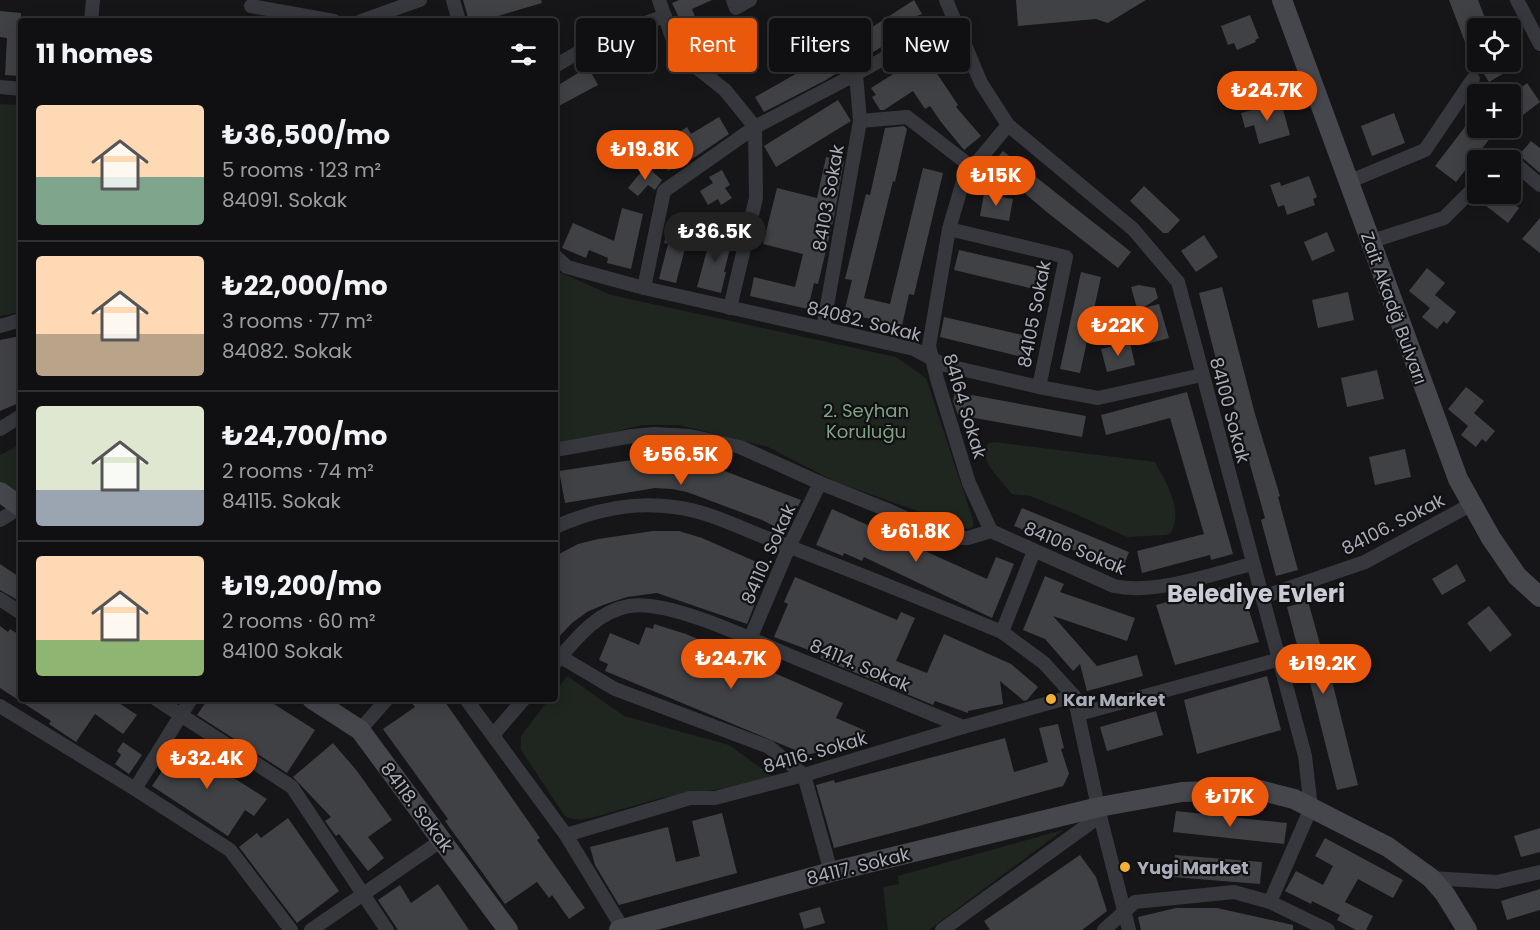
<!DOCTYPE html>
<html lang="en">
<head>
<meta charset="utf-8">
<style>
	:root { --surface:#101012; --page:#1e1e20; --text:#f1f3f6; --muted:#9c9d9f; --line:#303032; --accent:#ea580c }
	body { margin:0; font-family:Poppins,sans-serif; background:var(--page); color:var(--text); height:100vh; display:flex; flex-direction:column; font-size:22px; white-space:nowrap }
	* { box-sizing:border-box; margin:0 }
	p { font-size:20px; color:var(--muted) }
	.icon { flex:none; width:33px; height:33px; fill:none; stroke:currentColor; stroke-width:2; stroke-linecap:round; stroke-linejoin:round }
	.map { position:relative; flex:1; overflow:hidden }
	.details { position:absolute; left:18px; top:18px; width:540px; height:684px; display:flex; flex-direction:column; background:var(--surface); border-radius:6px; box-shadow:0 3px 15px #0003,0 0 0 2px var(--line) }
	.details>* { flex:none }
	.hud { position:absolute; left:576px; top:18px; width:570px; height:54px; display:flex; gap:12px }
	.buttons { position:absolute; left:1467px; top:18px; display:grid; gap:12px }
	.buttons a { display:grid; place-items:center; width:54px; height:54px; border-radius:6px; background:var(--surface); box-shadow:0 3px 15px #0003,0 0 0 2px var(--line); font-size:30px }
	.price { position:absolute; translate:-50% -51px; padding:0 14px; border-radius:21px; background:var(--accent); color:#fff; font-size:20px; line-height:39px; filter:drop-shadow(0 2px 3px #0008) }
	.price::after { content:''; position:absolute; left:50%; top:36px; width:18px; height:14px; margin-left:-9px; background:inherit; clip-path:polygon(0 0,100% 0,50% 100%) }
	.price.current { background:#222; color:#fff }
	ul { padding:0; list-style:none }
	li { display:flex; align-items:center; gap:18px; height:150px; padding:0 18px }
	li+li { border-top:2px solid var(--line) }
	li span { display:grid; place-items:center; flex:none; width:168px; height:120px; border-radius:6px; color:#555 }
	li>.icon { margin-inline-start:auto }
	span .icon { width:72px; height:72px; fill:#fffc; stroke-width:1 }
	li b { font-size:26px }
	h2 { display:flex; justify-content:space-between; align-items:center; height:72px; padding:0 18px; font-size:26px }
	.pill { padding:0 21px; border-radius:6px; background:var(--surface); box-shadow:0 3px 15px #0003,0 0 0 2px var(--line); font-size:21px; line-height:54px }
	.pill.current { background:var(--accent); color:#fff }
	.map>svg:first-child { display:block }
	.green { fill:#1e261f }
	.building { fill:#404145 }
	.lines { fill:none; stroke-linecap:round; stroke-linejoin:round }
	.street { stroke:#37383d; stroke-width:14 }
	.secondary { stroke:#45474d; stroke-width:20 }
	.poi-dot { fill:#f2b134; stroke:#111113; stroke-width:2 }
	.labels { text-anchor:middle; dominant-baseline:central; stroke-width:4.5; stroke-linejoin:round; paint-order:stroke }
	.street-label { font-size:18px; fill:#a8adb8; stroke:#111113 }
	.park-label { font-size:18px; fill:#7fa381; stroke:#111113 }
	.poi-label { font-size:18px; font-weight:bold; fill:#a8adb8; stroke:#111113; text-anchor:start }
	.district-label { font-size:24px; font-weight:bold; fill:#c9ccd4; stroke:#111113 }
</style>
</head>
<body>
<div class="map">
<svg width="1540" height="930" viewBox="0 0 1540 930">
	<rect width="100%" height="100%" fill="#161618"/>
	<g class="green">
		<polygon points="0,104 21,105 21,312 0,316"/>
		<polygon points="555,270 611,295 896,357 926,378 973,520 973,527 968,529 836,482 768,447 679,425 642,425 555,446"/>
		<path d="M995 442 1155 462C1167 484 1183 509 1171 533L1166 535 1127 537 1073 513 1030 496 1012 494C1001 480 985 467 984 449L989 443Z"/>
		<polygon points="21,444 21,498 0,485 0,455"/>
		<path d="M567 676 624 716 729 745 778 780 661 798 591 818C580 820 573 821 564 815L521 750V736L549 699H555V692Z"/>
		<polygon points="1063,830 929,930 888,930 883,887 899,884 898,876"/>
	</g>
	<g class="building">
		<polygon points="463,0 541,0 542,3 491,18 492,21 469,21"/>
		<polygon points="679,0 712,0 692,9 700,29 687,35 672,3"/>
		<polygon points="914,0 922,14 917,16 921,22 867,56 866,54 826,80 764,112 755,97 824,58 823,56 846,44"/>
		<polygon points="1016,0 1146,0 1108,23 1096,19 1018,26"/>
		<polygon points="1449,0 1478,0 1489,28 1478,28 1478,37 1465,42"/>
		<polygon points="0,11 21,13 21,76 5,75 7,38 0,37"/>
		<polygon points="1250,15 1259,38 1255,40 1256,42 1237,50 1234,43 1228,45 1221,26"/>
		<polygon points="652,34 657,44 636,54 640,62 622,72 611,51 623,45 625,47"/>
		<polygon points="928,52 933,61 940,57 945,67 936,72 958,105 956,107 981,136 964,150 941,122 930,106 925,109 913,91 884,110 880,110 872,97 876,95 871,88"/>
		<polygon points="1487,62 1506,62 1511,69 1489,82 1479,66"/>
		<polygon points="588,67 598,85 555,108 555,87"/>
		<polygon points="1527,83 1540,102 1510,125 1510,96"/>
		<polygon points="838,100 851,121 776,167 764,146"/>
		<polygon points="1281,102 1290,135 1259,144 1254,125 1245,128 1241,113"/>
		<polygon points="1478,110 1478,128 1498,128 1456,182 1435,166"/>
		<polygon points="1394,113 1405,143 1372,156 1361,126"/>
		<polygon points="719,117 729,134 695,157 668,171 659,155 683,142 678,133 687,127 691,134"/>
		<polygon points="904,126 907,129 895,182 893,181 864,298 890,304 923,168 943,173 914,295 909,294 902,326 844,313 852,280 845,279 866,194 870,195 885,128"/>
		<polygon points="1531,141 1540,148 1540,173 1519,155"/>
		<polygon points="1003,151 1131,252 1118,268 1048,213 991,165"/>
		<polygon points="826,157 844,161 834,217 818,284 814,283 808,309 750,296 754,277 795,287 803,254 763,244 777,188 817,198"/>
		<polygon points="646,166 662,180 655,190 648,185 638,196 628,188"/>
		<polygon points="722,170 730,185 725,188 732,198 721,205 718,199 708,205 700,191 713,183 709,177"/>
		<polygon points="1309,176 1317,197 1313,199 1315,205 1287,215 1284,205 1278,207 1270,185 1280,182 1281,186"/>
		<polygon points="1144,186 1180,220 1168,233 1163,233 1130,201"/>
		<polygon points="984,194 1013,199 1009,221 980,216"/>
		<polygon points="1494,194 1501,194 1519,208 1508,223 1485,205"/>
		<polygon points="622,208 643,214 631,269 607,263 608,258 589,250 586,258 562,248 573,223 614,241"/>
		<polygon points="1540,218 1540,253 1522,239"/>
		<polygon points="670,221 691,226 676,283 659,279 668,244 664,243"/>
		<polygon points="712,232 733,237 724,272 726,272 721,293 697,287"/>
		<polygon points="1327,232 1335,251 1312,261 1304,242"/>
		<polygon points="1204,235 1218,257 1196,272 1181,251"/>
		<polygon points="959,250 1046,270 1042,291 954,270"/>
		<polygon points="1427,268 1445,283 1435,295 1456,312 1447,324 1444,321 1437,329 1422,317 1430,308 1409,291"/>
		<polygon points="1081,272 1101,277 1080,373 1060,369"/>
		<polygon points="1139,285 1155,288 1158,298 1143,308 1159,304 1169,338 1147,344 1131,287"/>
		<polygon points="1222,287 1255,414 1280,496 1278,497 1298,570 1276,576 1261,520 1265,518 1233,404 1228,406 1199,293"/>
		<polygon points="1348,292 1354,320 1318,328 1312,300"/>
		<polygon points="944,317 1031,337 1026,358 940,337"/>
		<polygon points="21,336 21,402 0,411 0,340"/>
		<polygon points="1130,342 1135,365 1107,372 1101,349"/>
		<polygon points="1377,370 1384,399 1347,407 1341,378"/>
		<polygon points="1466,387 1484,401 1474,413 1495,431 1486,442 1482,439 1476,447 1461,435 1468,426 1448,409"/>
		<polygon points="955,392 1086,416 1082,437 958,415 953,401"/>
		<polygon points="1187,392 1233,554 1211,560 1210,555 1142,573 1137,551 1204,534 1170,418 1106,435 1101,415"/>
		<polygon points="1405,449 1411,477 1375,485 1369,457"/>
		<polygon points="652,457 675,459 714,467 801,500 786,532 762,520 687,492 672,489 655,488 565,503 559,471"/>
		<polygon points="1022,508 1129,552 1122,570 1014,526"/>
		<polygon points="832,509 987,579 996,557 1014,564 992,618 864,557 862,561 844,553 843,556 816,545"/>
		<polygon points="653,531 679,531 702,538 768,567 754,600 756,601 747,624 657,593 627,597 603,605 587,612 572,623 555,641 555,556 578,544 598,539"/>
		<polygon points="0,564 21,578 21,602 0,590"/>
		<polygon points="1457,564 1466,581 1442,595 1432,579"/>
		<polygon points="1045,576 1064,584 1060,592 1135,618 1127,641 1053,616 1097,666 1137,655 1143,676 1087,691 1080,664 1073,671 1045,639 1023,630"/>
		<polygon points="795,577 897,620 901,612 915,618 896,661 927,673 944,634 1011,664 1038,687 1027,700 1024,701 1000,681 1003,704 968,711 968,713 935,701 933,705 820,658 822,655 774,637 788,604 784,602"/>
		<polygon points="1240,582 1259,642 1175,665 1156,605"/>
		<polygon points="1308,601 1328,673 1330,673 1358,785 1337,790 1305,663 1302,664 1287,607"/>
		<polygon points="1489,606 1512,635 1490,652 1467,623"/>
		<polygon points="654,624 686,634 843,703 836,718 866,731 859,747 837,747 807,755 605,671 608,664 599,660 610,633 639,645 646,627 653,629"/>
		<polygon points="0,626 8,632 10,629 21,636 21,699 113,699 137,715 123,734 95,714 76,742 49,724 51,721 0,688"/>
		<polygon points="1267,676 1281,730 1197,754 1184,700"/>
		<polygon points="208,699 266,699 315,730 287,773 197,715"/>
		<polygon points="409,699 443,699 540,838 537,840 585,908 569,919 552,895 549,898 537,882 505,904 445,821 448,819 383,729 415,707"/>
		<polygon points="1156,711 1163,735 1107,751 1100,727"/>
		<polygon points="1058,724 1064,748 1061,749 1069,774 1063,786 919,826 834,848 816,785 834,780 835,783 1005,738 1014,772 1048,762 1039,728"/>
		<polygon points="123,742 142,755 129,774 115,764 121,755 117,751"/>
		<polygon points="333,743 357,771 392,820 368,837 384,858 368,871 339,834 336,836 330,828 325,821 331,817 293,777"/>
		<polygon points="180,744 267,799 254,816 245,810 228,836 152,786"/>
		<polygon points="1176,811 1287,823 1284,844 1173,832"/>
		<polygon points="722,813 737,873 619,905 595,865 590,847 668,827 676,862 700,856 692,821"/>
		<polygon points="288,818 339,891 297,923 239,847 257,833 261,838"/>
		<polygon points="1540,828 1540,852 1521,857 1514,836"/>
		<polygon points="1325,838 1403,880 1393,898 1358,879 1345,902 1373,916 1366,930 1356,930 1337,920 1340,915 1312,901 1311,904 1285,891 1296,871 1323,885 1333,866 1315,856"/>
		<polygon points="1080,855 1096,877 1107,911 1082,930 990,930 984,921"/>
		<polygon points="1175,855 1262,862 1260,884 1173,877"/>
		<polygon points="438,884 469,930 398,930 378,900 400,885 411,903"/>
		<polygon points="1540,889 1540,910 1507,920 1501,901"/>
		<polygon points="820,907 825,923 804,929 799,913"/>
		<polygon points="1176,908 1217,908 1293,925 1293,930 1141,930 1138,917"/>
	</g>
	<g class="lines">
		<g class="street">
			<polyline points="453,0 459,21"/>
			<polyline points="659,0 677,52 725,90 755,127 756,198 730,308"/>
			<polyline points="733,0 736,8 750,0"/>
			<polyline points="946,0 981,83 1008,125 1133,229 1178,282 1305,756 1311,808 1270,902"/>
			<polyline points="1517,0 1540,44"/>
			<polyline points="251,6 334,21"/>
			<polyline points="91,21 93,0"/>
			<polyline points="361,21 420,0"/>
			<polyline points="555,66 605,37 665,16"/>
			<polyline points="0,87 21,89"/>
			<polyline points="860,121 907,117 973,168"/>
			<polyline points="1500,160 1505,155 1540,185"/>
			<polyline points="1348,182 1425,150 1473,79"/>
			<polyline points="949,229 1066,257 1039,387"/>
			<polyline points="1369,242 1444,218 1478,184"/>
			<polyline points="555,256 567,267 644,288 914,349 944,365 1039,387 1098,398 1202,375"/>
			<polyline points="644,288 664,191 755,127 856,74 953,20"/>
			<polyline points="0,326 21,320"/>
			<polyline points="823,328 860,121 856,74"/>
			<polyline points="0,429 21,416"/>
			<polyline points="555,450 632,436 654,434 690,436 740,447 820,483 890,511 949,538 968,538 991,531"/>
			<polyline points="0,520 21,507"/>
			<path d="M555 527C593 510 633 501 674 507 709 511 744 530 777 542 853 571 927 601 1002 632"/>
			<polyline points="991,531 969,483 937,379 929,346 949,229 964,178 1008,125"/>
			<path d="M991 531 1114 586C1156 595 1211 574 1252 564"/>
			<polyline points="1034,551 1002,632 1044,663 1074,696 1100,816 1129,930"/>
			<polyline points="1262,597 1365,562 1472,504"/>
			<polyline points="0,599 21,613"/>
			<polyline points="750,639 789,547 820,483"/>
			<polyline points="561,657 615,689 769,747 804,775 831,872"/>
			<path d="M555 663C576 639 596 612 629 606 670 599 757 642 798 659 853 681 908 704 963 727"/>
			<polyline points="156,699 292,787 387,930"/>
			<polyline points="466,699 566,835 623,929"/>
			<polyline points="0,706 135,789 230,850 291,930"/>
			<polyline points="1079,714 1280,659"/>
			<polyline points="360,730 387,699"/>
			<polyline points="493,735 524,699"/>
			<polyline points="135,789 191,699"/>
			<polyline points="566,835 690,798 715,798 804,775 963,727 1074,696"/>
			<polyline points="1431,878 1497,882 1540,872"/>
			<polyline points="311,930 442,840"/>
			<polyline points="942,930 1100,816"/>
			<polyline points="1104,930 1135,902 1234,892 1270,902 1328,930"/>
		</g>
		<g class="secondary">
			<polyline points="1282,0 1458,479 1491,538 1517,576 1540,597"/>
			<polyline points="0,492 21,507"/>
			<polyline points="312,699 360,730 508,930"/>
			<polyline points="619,930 831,872 1099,807 1182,792 1241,790 1259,790 1294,799 1388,847 1431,878 1445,894 1467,930"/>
		</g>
	</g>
	<g class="poi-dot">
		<circle cx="1051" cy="699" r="6"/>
		<circle cx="1125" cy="867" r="6"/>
	</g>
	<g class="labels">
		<g class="street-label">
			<text transform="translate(828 198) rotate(-80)">84103 Sokak</text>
			<text transform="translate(1394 308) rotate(70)">Zait Akadğ Bulvarı</text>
			<text transform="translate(1034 314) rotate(-79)">84105 Sokak</text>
			<text transform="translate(864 321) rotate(14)">84082. Sokak</text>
			<text transform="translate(965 406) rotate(73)">84164 Sokak</text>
			<text transform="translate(1230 410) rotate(75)">84100 Sokak</text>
			<text transform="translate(1393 524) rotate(-27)">84106. Sokak</text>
			<text transform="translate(1075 548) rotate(23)">84106 Sokak</text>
			<text transform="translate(768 554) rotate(-66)">84110. Sokak</text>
			<text transform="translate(860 665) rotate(23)">84114. Sokak</text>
			<text transform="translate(815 752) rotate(-16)">84116. Sokak</text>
			<text transform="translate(417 807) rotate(53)">84118. Sokak</text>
			<text transform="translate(858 866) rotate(-14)">84117. Sokak</text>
		</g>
		<g class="park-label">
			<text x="866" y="410">2. Seyhan<tspan x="866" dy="21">Koruluğu</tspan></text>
		</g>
		<g class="poi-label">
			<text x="1063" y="699">Kar Market</text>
			<text x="1137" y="867">Yugi Market</text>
		</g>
		<g class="district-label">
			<text x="1256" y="593">Belediye Evleri</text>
		</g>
	</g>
</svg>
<div class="buttons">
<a><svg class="icon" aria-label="locate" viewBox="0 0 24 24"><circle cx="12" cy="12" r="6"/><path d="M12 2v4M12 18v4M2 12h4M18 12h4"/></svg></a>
<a>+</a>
<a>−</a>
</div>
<b class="price" style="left:1267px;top:122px">₺24.7K</b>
<b class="price" style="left:645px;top:181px">₺19.8K</b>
<b class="price" style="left:996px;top:207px">₺15K</b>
<b class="price current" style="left:715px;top:263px">₺36.5K</b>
<b class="price" style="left:1118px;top:357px">₺22K</b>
<b class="price" style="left:681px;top:486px">₺56.5K</b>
<b class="price" style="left:916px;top:563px">₺61.8K</b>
<b class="price" style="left:731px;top:690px">₺24.7K</b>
<b class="price" style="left:1323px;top:695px">₺19.2K</b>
<b class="price" style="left:207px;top:790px">₺32.4K</b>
<b class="price" style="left:1230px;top:828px">₺17K</b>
<div class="hud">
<a class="pill">Buy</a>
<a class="pill current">Rent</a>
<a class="pill">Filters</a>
<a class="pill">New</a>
</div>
<section class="details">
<h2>11 homes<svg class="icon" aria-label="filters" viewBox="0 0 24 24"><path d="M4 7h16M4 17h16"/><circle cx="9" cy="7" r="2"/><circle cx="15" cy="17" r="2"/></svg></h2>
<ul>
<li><span style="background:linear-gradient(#ffd9b3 60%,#7fa58c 0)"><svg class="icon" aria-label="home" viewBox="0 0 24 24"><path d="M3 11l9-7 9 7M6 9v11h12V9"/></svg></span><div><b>₺36,500/mo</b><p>5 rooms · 123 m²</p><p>84091. Sokak</p></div></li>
<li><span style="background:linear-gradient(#ffd9b3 65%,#b9a48a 0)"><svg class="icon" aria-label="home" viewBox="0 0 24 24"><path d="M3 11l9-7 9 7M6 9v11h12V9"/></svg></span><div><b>₺22,000/mo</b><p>3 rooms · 77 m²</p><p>84082. Sokak</p></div></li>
<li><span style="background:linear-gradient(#dfe7d0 70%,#9aa5b1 0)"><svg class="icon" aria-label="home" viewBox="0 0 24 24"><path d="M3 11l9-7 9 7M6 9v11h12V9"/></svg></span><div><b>₺24,700/mo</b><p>2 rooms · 74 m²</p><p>84115. Sokak</p></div></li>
<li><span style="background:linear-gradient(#ffd9b3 70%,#8fb573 0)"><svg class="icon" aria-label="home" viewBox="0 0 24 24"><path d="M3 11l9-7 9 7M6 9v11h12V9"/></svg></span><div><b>₺19,200/mo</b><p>2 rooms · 60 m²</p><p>84100 Sokak</p></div></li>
</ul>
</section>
</div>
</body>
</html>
